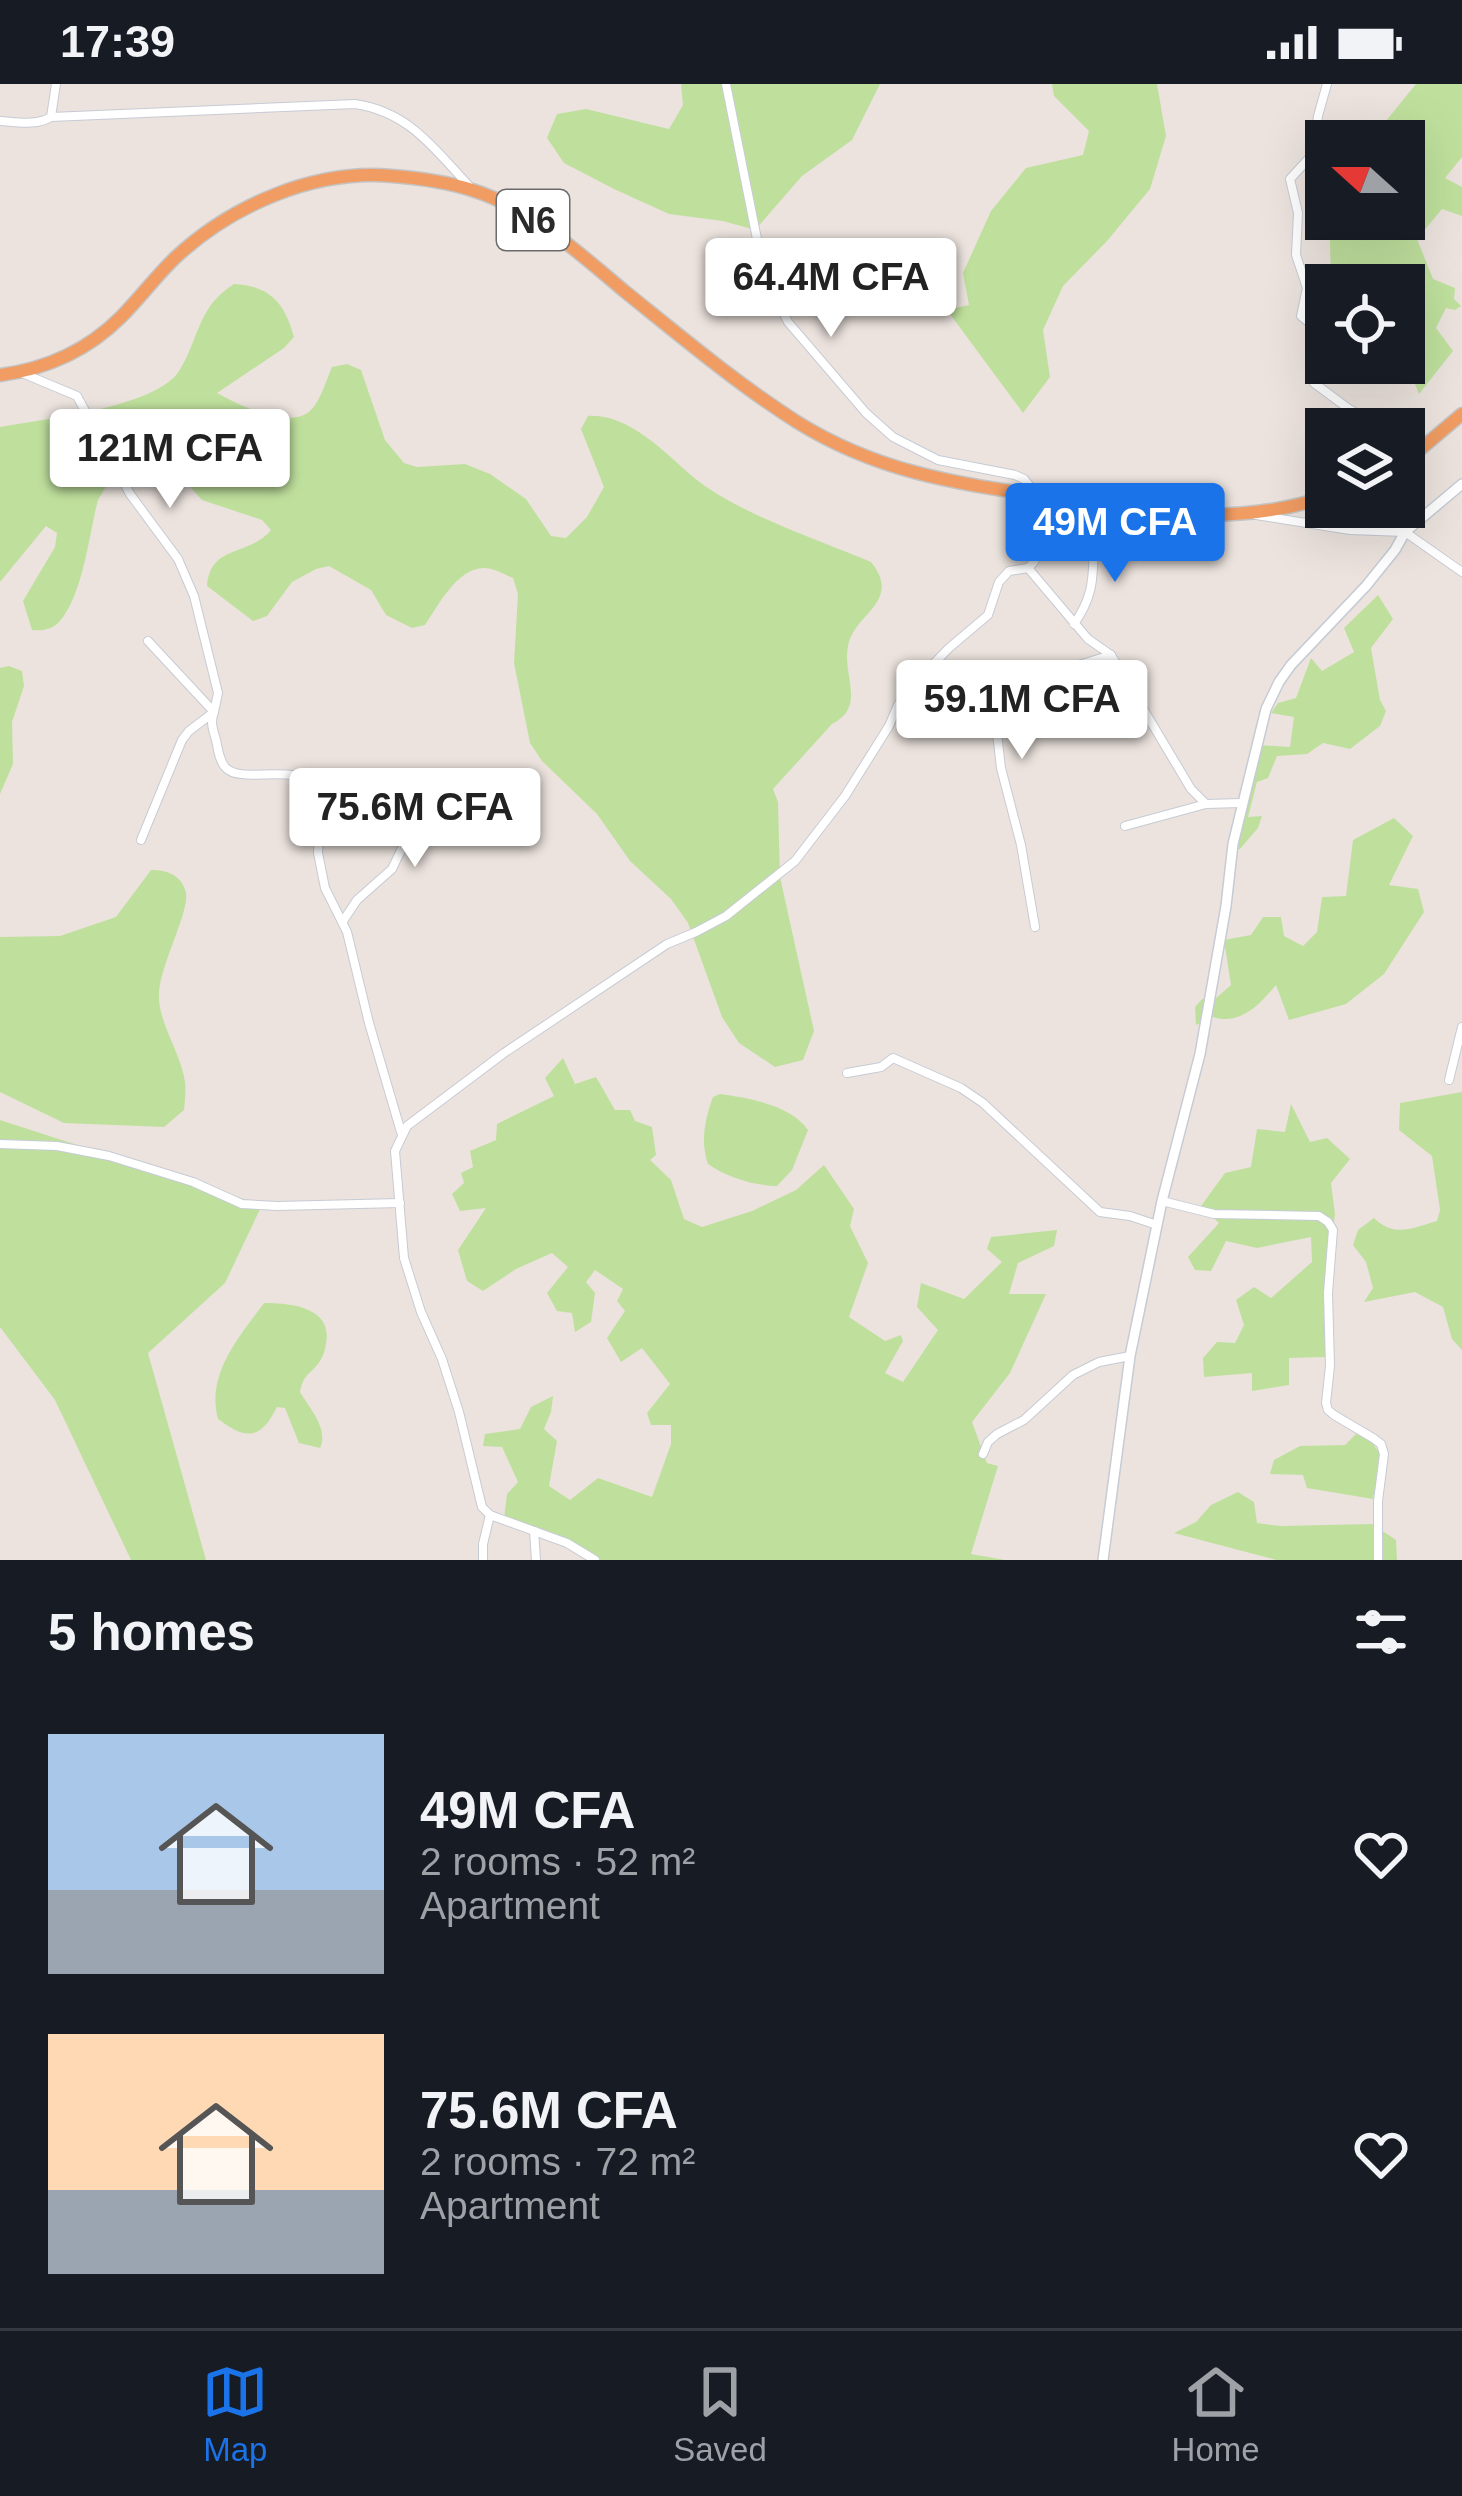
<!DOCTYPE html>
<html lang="en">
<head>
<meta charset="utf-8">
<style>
	:root { --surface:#171b24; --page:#242831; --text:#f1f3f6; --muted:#9ea1a6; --line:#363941; --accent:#1a73e8 }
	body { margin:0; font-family:Arial,sans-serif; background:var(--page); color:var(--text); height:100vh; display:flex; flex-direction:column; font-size:45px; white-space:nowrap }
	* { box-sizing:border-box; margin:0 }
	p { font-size:39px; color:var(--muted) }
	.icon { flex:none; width:66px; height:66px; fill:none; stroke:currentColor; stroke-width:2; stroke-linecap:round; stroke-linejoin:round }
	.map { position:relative; height:1476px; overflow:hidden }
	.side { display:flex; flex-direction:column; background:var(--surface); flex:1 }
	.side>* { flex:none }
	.needle { width:78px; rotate:291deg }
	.buttons { position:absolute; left:1305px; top:36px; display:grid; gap:24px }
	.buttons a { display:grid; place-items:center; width:120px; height:120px; border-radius:0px; background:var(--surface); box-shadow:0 12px 48px #0002; font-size:60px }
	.price { position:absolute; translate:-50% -102px; padding:0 27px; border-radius:12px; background:#fff; color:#222; font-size:39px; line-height:78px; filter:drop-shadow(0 3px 6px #0008) }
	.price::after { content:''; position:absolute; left:50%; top:72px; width:36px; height:27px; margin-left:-18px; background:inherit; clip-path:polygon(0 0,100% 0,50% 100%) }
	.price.selected { background:var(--accent); color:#fff }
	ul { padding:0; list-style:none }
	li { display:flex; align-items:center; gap:36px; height:300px; padding:0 48px }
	li span { display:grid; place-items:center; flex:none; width:336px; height:240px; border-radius:0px; color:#555 }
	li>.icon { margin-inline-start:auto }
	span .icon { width:144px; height:144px; fill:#fffc; stroke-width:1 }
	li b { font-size:51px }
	h2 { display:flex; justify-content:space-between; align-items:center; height:144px; padding:0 48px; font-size:51px }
	.status { display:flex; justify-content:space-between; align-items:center; height:84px; padding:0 60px; background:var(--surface); direction:ltr }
	.status svg { height:33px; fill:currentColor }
	.dock { display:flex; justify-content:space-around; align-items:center; height:168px; border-top:3px solid var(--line); background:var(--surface); font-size:33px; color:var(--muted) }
	.dock a { display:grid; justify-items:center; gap:6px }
	.dock .selected { color:var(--accent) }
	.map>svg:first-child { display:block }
	.green { fill:#bfe09d }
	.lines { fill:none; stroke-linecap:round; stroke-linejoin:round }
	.minor-casing { stroke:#c6cbd4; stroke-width:10 }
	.tertiary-casing { stroke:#c6cbd4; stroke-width:12 }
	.trunk-casing { stroke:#c4c4c4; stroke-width:15 }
	.minor { stroke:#fff; stroke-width:8 }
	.tertiary { stroke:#fff; stroke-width:9 }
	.trunk { stroke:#f09c62; stroke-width:12 }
	.labels { text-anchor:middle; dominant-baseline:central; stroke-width:12; stroke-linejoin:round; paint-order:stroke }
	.shield { fill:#fff; stroke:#6b6b6b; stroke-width:3 }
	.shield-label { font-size:36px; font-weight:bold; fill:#2b2b2b }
</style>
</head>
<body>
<div class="status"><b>17:39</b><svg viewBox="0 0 49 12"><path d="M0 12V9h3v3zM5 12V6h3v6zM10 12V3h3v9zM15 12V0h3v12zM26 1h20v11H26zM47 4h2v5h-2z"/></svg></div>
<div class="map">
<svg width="1462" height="1476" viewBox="0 0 1462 1476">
	<rect width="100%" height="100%" fill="#ece3de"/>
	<g class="green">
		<polygon points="681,0 880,0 852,56 802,92 755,146 723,137 669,130 614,105 564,79 547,54 557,30 586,25 669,45 683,21"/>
		<polygon points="1052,0 1157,0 1166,52 1150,105 1107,157 1063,202 1043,246 1050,293 1023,329 947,226 969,221 963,189 991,127 1026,84 1083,71 1089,47 1054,12"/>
		<polygon points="1416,0 1462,0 1462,73 1445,94 1462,103 1462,132 1442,125 1417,155 1433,195 1455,204 1454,215 1461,222 1455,226 1446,224 1436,244 1453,267 1419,310 1404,273 1404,201 1331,201 1330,158 1326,135 1404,135 1404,57 1348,57 1386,37"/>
		<path d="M234 200C271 202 285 220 294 253L284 264 217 309C237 320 288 346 310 327 320 318 326 297 332 283L347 280 361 286 385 356 404 379 417 383 465 380 490 390 526 415 551 452 566 454 587 433 604 403 581 345 588 332C628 329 664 368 692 392 734 428 819 456 871 478 903 518 854 529 848 562 842 592 867 622 832 640L773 705 778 718 780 793 814 947 803 976 775 983 739 959 722 933 688 839 671 815 630 777 597 730 542 677 530 659 514 579 518 510 513 494C504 490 493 484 484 484 457 484 438 522 425 541L412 544 386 531 371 506 329 482 316 485 292 498 267 532 253 537 207 502C210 460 249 473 271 446L262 436 202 416 183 395 157 387 116 395 105 404 98 416C89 450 83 512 59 538 51 546 42 547 32 546L23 517 55 463 57 449 46 442 0 498V343C43 335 155 324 179 287 200 253 197 223 234 200Z"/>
		<polygon points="1378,511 1393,535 1371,564 1380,616 1386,627 1380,642 1350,665 1323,659 1307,670 1277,672 1268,694 1257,698 1248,733 1262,732 1258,744 1240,765 1230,766 1246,685 1258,661 1290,663 1294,633 1271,629 1278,619 1296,614 1311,574 1322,587 1354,568 1344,544"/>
		<polygon points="9,582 22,587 24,602 12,638 13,680 0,710 0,584"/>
		<path d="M1394 734 1413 752 1389 801 1418 805 1424 828 1384 890 1346 920 1289 936 1276 901C1260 920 1240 942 1213 933L1196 941 1195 923 1202 915 1214 916 1231 901 1224 856 1251 851 1263 833H1281L1284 852 1303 862 1317 848 1322 813 1346 812 1353 756Z"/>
		<path d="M151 786C167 786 182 791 186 809 189 828 161 880 159 908 157 938 181 968 185 998 186 1007 185 1017 184 1026L164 1043 64 1039 0 1008V853L60 852 116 833Z"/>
		<polygon points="563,974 575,1000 596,993 615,1026 630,1026 635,1037 652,1043 656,1071 650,1076 671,1096 684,1135 702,1143 752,1127 796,1106 824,1081 854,1125 850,1142 868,1179 849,1233 885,1257 901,1251 903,1257 885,1289 903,1298 938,1246 917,1223 921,1199 964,1215 1002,1178 987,1165 991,1153 1057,1146 1054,1162 1018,1179 1009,1210 1046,1210 1010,1289 972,1338 987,1379 998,1382 971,1470 1005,1476 597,1476 504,1435 507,1410 518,1398 502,1363 483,1362 485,1350 520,1345 531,1323 553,1312 551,1328 544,1345 557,1357 549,1402 570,1416 598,1394 652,1413 671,1360 671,1341 651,1341 647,1329 670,1300 642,1264 621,1278 607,1254 625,1227 617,1217 623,1205 595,1186 586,1198 595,1209 591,1238 575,1248 572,1229 557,1227 547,1209 568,1183 552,1169 516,1185 483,1207 467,1197 458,1166 486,1124 460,1127 452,1110 464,1099 461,1089 473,1083 470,1067 496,1056 497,1040 554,1012 545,994"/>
		<path d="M1462 1008V1266L1452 1255 1443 1223 1415 1208 1364 1218 1373 1204 1366 1178 1353 1161 1358 1146 1374 1134C1394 1154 1413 1144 1437 1137L1440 1126 1432 1072 1399 1046 1400 1019Z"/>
		<path d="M720 1010C749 1014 791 1021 808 1046L792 1086 777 1102C755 1102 726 1093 708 1080 700 1057 705 1035 713 1013Z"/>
		<polygon points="1291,1020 1310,1058 1327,1054 1350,1075 1331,1099 1335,1130 1325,1205 1325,1273 1289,1274 1289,1301 1252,1307 1252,1289 1204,1293 1203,1274 1217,1258 1235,1259 1244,1241 1236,1216 1254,1203 1271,1214 1312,1178 1311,1153 1257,1164 1226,1157 1211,1187 1195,1186 1188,1173 1219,1139 1201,1122 1225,1089 1251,1083 1257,1045 1285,1048"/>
		<polygon points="0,1036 262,1121 225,1199 148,1269 206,1476 131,1476 55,1316 0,1243"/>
		<path d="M264 1219C290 1219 333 1223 326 1259 326 1263 323 1273 320 1277 311 1291 304 1288 300 1308 310 1325 329 1345 320 1364L299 1359 285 1324 277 1323C261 1355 247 1357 218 1335 206 1290 239 1253 264 1219Z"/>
		<polygon points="1356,1350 1371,1357 1381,1371 1373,1415 1307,1404 1303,1391 1270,1390 1274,1376 1300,1362 1345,1361"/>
		<polygon points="1238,1408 1254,1418 1257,1439 1281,1442 1372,1440 1396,1456 1397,1476 1277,1476 1174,1449 1196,1438 1211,1421"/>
	</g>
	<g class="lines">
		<defs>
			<g id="minor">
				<polyline points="726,0 762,180 773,208 788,238 866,329 893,353 938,376 1015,391 1024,395 1037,411"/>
				<polyline points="1327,0 1318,32 1313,70 1290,95 1298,129 1296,171 1307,204 1301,232 1316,244 1314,299 1349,325 1388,345"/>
				<polyline points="51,33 56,0"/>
				<path d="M0 37C17 38 36 42 51 33L355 20C410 28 435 66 471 104"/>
				<polyline points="22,289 77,312 130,410 178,475 194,512 218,609 214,628 189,647 182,656 141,756"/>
				<polyline points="1404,353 1423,363"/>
				<polyline points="1256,431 1350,446 1405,448 1462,488"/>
				<polyline points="1049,432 1097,440 1181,448 1204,432"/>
				<polyline points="1028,484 1088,555 1111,571 1191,705 1206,720"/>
				<path d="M1074 540C1101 502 1089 480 1097 440"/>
				<path d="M148 557 214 628C210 639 213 645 216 656 218 665 219 677 226 684 241 700 294 679 320 702L318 769 325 804 347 848 369 939 401 1048"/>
				<polyline points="1125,742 1206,720 1241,719"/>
				<polyline points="343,837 357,816 392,785 406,756 416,745 431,737 447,718 458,711 465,711 482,717"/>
				<path d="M1035 843 1021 761 1001 684 993 614C1010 589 1036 590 1063 585 1079 582 1095 576 1111 571"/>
				<polyline points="847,989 881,983 893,974 961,1004 983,1019 1100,1128 1130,1132 1157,1141"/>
				<polyline points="1449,996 1462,943"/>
				<polyline points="0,1060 57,1062 109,1072 193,1098 242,1120 277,1122 400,1119"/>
				<polyline points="1162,1117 1214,1130 1319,1132 1328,1138 1333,1146 1328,1209 1330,1282 1326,1319 1328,1326 1334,1331 1373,1354 1381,1360 1384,1370 1378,1417 1378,1476"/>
				<polyline points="983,1370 988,1358 997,1350 1024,1336 1073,1291 1099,1278 1130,1272"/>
				<polyline points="534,1447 536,1476"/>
				<polyline points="483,1476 483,1460 490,1431"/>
				<polyline points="595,1476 567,1459 490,1431 482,1423 459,1328 442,1275 421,1228 404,1174 395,1067 407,1042 504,969 667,860 696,848 726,832 795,777 845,712 889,642 898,621 913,601 949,564 988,531 999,498 1009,487 1028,484 1033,479 1040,466 1056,416"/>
			</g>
			<polyline id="tertiary" points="1103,1476 1130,1272 1162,1117 1200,970 1226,822 1233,760 1266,625 1279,598 1291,581 1366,502 1395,466 1405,448 1462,400"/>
			<g id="trunk">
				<path d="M0 291C46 285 88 266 121 233 140 214 156 192 176 173 232 121 315 85 392 92 418 94 447 98 472 106 530 124 578 168 623 206 679 251 736 299 797 338 887 394 973 401 1074 417 1161 431 1240 441 1326 413"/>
				<polyline points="1404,379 1462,330"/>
			</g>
		</defs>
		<use href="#minor" class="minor-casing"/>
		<use href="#tertiary" class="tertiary-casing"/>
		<use href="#trunk" class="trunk-casing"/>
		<use href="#minor" class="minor"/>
		<use href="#tertiary" class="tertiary"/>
		<use href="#trunk" class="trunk"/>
	</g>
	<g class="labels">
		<rect class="shield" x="497" y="106" width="72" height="60" rx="9"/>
		<g class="shield-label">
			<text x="533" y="136">N6</text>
		</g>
	</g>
</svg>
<div class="buttons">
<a><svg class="needle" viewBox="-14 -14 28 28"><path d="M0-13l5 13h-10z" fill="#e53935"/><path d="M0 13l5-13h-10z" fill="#9ea1a6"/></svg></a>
<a><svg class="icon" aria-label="locate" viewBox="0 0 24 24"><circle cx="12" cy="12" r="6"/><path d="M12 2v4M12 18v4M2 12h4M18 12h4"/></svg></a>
<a><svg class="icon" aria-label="layers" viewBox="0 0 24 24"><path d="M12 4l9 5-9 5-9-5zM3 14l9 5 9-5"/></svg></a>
</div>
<b class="price" style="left:831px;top:256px">64.4M CFA</b>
<b class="price" style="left:170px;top:427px">121M CFA</b>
<b class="price selected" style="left:1115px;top:501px">49M CFA</b>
<b class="price" style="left:1022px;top:678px">59.1M CFA</b>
<b class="price" style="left:415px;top:786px">75.6M CFA</b>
</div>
<section class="side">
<h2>5 homes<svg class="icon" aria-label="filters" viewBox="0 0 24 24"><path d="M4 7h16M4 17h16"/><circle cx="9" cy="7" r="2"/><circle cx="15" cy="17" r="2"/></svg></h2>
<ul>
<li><span style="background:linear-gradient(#a9c7e8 65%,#9aa5b1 0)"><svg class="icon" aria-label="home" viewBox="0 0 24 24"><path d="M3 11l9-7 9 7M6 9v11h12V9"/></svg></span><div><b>49M CFA</b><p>2 rooms · 52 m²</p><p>Apartment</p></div><svg class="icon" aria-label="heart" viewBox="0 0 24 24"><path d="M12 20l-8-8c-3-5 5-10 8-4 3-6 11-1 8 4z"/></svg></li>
<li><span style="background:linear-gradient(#ffd9b3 65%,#9aa5b1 0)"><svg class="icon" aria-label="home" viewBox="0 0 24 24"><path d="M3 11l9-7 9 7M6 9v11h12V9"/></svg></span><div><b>75.6M CFA</b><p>2 rooms · 72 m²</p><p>Apartment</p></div><svg class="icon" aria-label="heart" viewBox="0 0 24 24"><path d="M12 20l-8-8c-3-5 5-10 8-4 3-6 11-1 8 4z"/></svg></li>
</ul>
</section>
<nav class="dock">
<a class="selected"><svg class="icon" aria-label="map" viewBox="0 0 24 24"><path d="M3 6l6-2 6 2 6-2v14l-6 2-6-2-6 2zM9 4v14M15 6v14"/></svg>Map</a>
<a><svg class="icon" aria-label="saved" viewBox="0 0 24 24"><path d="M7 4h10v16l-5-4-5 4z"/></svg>Saved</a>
<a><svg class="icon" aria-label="home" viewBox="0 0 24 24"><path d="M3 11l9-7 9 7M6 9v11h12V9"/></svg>Home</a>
</nav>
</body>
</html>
